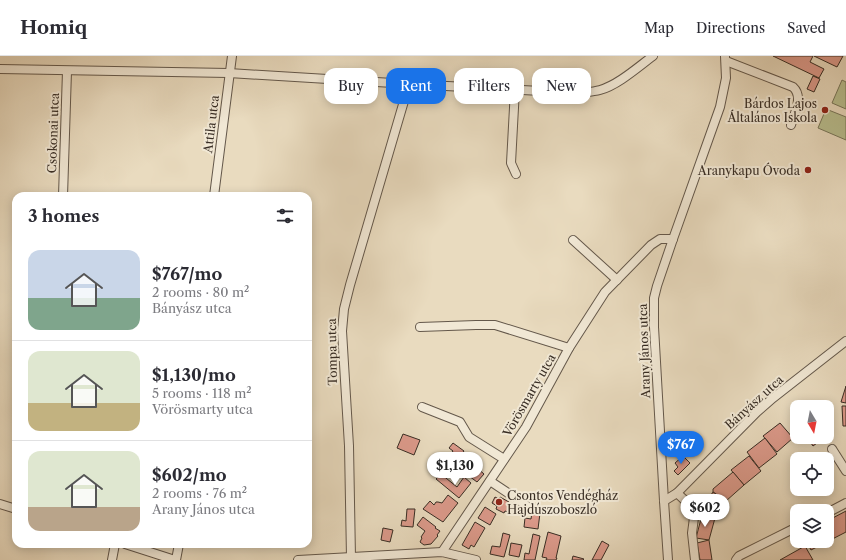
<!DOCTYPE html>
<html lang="en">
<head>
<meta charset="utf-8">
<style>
	:root { --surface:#fff; --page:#f7f7f7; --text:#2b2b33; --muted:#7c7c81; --line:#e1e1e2; --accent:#1a73e8 }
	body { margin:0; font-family:"Libre Caslon Text",serif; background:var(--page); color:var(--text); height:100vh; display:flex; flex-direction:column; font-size:15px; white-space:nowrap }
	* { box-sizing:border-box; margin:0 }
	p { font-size:13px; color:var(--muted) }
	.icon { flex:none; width:22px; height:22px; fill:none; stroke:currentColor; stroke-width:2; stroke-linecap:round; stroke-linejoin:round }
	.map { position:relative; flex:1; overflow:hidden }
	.panel { position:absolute; left:12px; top:136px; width:300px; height:356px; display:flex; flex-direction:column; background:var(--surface); border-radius:12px; box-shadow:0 2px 10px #0003 }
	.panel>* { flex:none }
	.top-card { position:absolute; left:324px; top:12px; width:380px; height:36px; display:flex; gap:8px }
	.needle { width:26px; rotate:170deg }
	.buttons { position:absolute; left:790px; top:344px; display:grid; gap:8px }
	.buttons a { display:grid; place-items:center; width:44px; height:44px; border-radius:8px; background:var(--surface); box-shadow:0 2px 10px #0003; font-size:20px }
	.price { position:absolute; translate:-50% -34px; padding:0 9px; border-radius:14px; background:#fff; color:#222; font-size:13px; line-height:26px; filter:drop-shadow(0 1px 2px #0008) }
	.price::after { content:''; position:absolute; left:50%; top:24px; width:12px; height:9px; margin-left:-6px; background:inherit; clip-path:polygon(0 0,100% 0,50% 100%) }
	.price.on { background:var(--accent); color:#fff }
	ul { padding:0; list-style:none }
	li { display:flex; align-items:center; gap:12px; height:100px; padding:0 16px }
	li+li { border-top:1px solid var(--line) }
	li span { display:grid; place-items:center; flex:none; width:112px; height:80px; border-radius:12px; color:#555 }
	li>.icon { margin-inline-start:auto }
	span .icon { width:48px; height:48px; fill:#fffc; stroke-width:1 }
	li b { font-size:17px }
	h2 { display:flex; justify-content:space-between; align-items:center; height:48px; padding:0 16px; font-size:17px }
	.pill { padding:0 14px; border-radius:12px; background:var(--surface); box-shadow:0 2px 10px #0003; font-size:14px; line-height:36px }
	.pill.on { background:var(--accent); color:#fff }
	header { display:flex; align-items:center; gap:24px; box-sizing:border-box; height:56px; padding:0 20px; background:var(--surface); border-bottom:1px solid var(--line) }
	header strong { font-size:19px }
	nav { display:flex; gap:22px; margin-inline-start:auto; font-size:14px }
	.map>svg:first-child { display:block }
	.green { fill:#b9bf90; stroke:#78765a }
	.building { fill:#dc9a8b; stroke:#382d24 }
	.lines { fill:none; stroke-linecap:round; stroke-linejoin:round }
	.minor-casing { stroke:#64584b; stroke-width:10 }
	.minor { stroke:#f1e8d5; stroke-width:8 }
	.poi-dot { fill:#8f2418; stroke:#f1e8d5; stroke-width:1.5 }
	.labels { text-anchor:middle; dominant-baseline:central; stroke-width:4; stroke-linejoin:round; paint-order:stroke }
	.poi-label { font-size:12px; fill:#382d24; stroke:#f1e8d5; text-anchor:end }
	.street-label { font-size:12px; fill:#382d24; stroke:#f1e8d5 }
</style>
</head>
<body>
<header>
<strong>Homiq</strong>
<nav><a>Map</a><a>Directions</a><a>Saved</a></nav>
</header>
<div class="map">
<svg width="846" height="504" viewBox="0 0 846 504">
	<rect width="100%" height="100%" fill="#e9dbbf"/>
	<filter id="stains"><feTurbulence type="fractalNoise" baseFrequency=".005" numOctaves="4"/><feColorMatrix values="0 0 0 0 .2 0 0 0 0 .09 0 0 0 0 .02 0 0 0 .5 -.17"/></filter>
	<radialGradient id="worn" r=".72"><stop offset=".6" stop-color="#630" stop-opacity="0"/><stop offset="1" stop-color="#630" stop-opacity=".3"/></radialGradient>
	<g class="green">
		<polygon points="842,24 846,26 846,53 832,47"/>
		<polygon points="826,53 846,61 846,84 818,72"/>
	</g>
	<g class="building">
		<polygon points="773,0 813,0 810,6 824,13 819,22"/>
		<polygon points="814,0 843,0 837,11"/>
		<polygon points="813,20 820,23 814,36 807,33"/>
		<polygon points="846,330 846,347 841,346"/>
		<polygon points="842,350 846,350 846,370 843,370"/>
		<polygon points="780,367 793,382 777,396 763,380"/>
		<polygon points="403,378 420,384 414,399 397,392"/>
		<polygon points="807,381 825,381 813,390"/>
		<polygon points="765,382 777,398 759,412 747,396"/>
		<polygon points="453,387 464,395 455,407 448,402 453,395 449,392"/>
		<polygon points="683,400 690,407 678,419 674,415 678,411 675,407"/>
		<polygon points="749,400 761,415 744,429 731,414"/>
		<polygon points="467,401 476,408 467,419 458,411"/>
		<polygon points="476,411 484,418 477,426 469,420"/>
		<polygon points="733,416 744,429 726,445 713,436 713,433"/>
		<polygon points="441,418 457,431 464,421 471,427 459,442 436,423"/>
		<polygon points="713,436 726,445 715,462 702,459 700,455"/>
		<polygon points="448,439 458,447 443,466 423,453 430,445 434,449 436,446 438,446 442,447"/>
		<polygon points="495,441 499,443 500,441 509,446 508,448 511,450 508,456 505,455 504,457 496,453 497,450 492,447"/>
		<polygon points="485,451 496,458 490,469 478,462"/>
		<polygon points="407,453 415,453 413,471 401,470 402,464 406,465"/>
		<polygon points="846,455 846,476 811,494 806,485 827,485 827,465"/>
		<polygon points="532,456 540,457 538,473 524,471 525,462 531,463"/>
		<polygon points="702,459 715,462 709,484 696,482"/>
		<polygon points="423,461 436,471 435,472 440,475 437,479 438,480 431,488 424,489 420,486 422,482 421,481 425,475 417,469"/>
		<polygon points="475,466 485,472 474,491 471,489 469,493 462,489"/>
		<polygon points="383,472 393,474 390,486 381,484"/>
		<polygon points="548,476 561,480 556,502 557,502 556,504 546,504 547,502 542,501"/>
		<polygon points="503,477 510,479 504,501 490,498 492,490 500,491"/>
		<polygon points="533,478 540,480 535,504 524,504 525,497 529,498"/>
		<polygon points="709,484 712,504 700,504 697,487"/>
		<polygon points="602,485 609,489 601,504 592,504"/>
		<polygon points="511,487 522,489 519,501 509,499"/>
		<polygon points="805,490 813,504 780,504"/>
		<polygon points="573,500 584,503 583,504 572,504"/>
	</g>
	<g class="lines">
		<defs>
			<g id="minor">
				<path d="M726 5 793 31C804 41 794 58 791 69"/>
				<path d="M0 13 229 17 409 28 578 37C586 36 593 36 600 34 618 29 638 11 653 0"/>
				<polyline points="515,33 511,107 516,118"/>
				<polyline points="63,140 67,15"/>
				<polyline points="214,140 232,0"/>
				<polyline points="573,184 617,224"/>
				<polyline points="420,271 476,269 495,269 569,292"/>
				<polyline points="422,351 460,366 469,381 504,403"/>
				<polyline points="832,393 846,415"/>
				<polyline points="490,425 526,449"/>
				<polyline points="677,437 695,454 692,477 695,504"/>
				<polyline points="664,445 677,437 757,356 773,342 846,285"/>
				<polyline points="0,448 16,453"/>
				<polyline points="827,457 846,447"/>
				<polyline points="125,488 175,504"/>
				<polyline points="442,496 526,371 569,292 605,236 651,189 660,183 673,183"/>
				<polyline points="351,502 349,390 342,275 344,253 350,229 409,28"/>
				<polyline points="112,504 115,488"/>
				<polyline points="176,504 179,488"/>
				<polyline points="298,504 442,496 476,504"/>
				<polyline points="668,504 664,445 654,271 654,242 657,230 673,183 720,51 726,22 725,0"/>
				<polyline points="736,504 739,500 797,471"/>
			</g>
		</defs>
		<use href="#minor" class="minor-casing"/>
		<use href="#minor" class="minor"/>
	</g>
	<g class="poi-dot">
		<circle cx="825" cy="54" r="4"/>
		<circle cx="808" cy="114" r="4"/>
		<circle cx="499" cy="446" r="4"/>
	</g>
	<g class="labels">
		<g class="poi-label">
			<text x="817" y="47">Bárdos Lajos<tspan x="817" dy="14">Általános Iskola</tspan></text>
			<text x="800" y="114">Aranykapu Óvoda</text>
			<text x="507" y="439" text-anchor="start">Csontos Vendégház<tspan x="507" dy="14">Hajdúszoboszló</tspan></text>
		</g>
		<g class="street-label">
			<text transform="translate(211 68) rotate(-83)">Attila utca</text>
			<text transform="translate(53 77) rotate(-88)">Csokonai utca</text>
			<text transform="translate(644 295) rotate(-92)">Arany János utca</text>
			<text transform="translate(332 296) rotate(-91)">Tompa utca</text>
			<text transform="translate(529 339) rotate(-60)">Vörösmarty utca</text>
			<text transform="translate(754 346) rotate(-42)">Bányász utca</text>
		</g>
	</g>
	<rect width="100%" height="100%" filter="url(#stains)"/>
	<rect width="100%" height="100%" fill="url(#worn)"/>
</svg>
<div class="buttons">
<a><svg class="needle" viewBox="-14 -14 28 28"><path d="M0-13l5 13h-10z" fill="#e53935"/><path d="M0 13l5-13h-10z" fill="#7c7c81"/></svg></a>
<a><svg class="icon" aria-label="locate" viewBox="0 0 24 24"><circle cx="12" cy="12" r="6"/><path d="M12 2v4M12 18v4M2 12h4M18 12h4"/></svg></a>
<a><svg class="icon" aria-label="layers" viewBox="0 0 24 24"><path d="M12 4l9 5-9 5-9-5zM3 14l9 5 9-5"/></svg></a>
</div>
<b class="price on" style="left:681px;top:409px">$767</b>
<b class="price" style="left:455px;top:430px">$1,130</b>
<b class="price" style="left:705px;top:472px">$602</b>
<div class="top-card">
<a class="pill">Buy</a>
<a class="pill on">Rent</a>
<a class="pill">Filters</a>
<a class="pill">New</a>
</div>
<section class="panel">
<h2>3 homes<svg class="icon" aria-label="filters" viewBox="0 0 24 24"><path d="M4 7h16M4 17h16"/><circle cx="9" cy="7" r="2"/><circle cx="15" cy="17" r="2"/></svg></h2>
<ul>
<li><span style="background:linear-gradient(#c9d6e8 60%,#7fa58c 0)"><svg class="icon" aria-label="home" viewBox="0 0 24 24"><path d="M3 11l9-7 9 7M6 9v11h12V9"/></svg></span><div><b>$767/mo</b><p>2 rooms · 80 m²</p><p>Bányász utca</p></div></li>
<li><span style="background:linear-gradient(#dfe7d0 65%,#c2b280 0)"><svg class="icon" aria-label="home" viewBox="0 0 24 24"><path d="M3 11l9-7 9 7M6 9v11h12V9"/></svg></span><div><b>$1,130/mo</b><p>5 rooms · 118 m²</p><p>Vörösmarty utca</p></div></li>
<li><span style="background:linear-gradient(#dfe7d0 70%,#b9a48a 0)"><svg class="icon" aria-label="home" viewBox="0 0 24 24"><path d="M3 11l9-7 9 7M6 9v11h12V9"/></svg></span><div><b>$602/mo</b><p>2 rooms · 76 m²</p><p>Arany János utca</p></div></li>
</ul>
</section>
</div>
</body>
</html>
